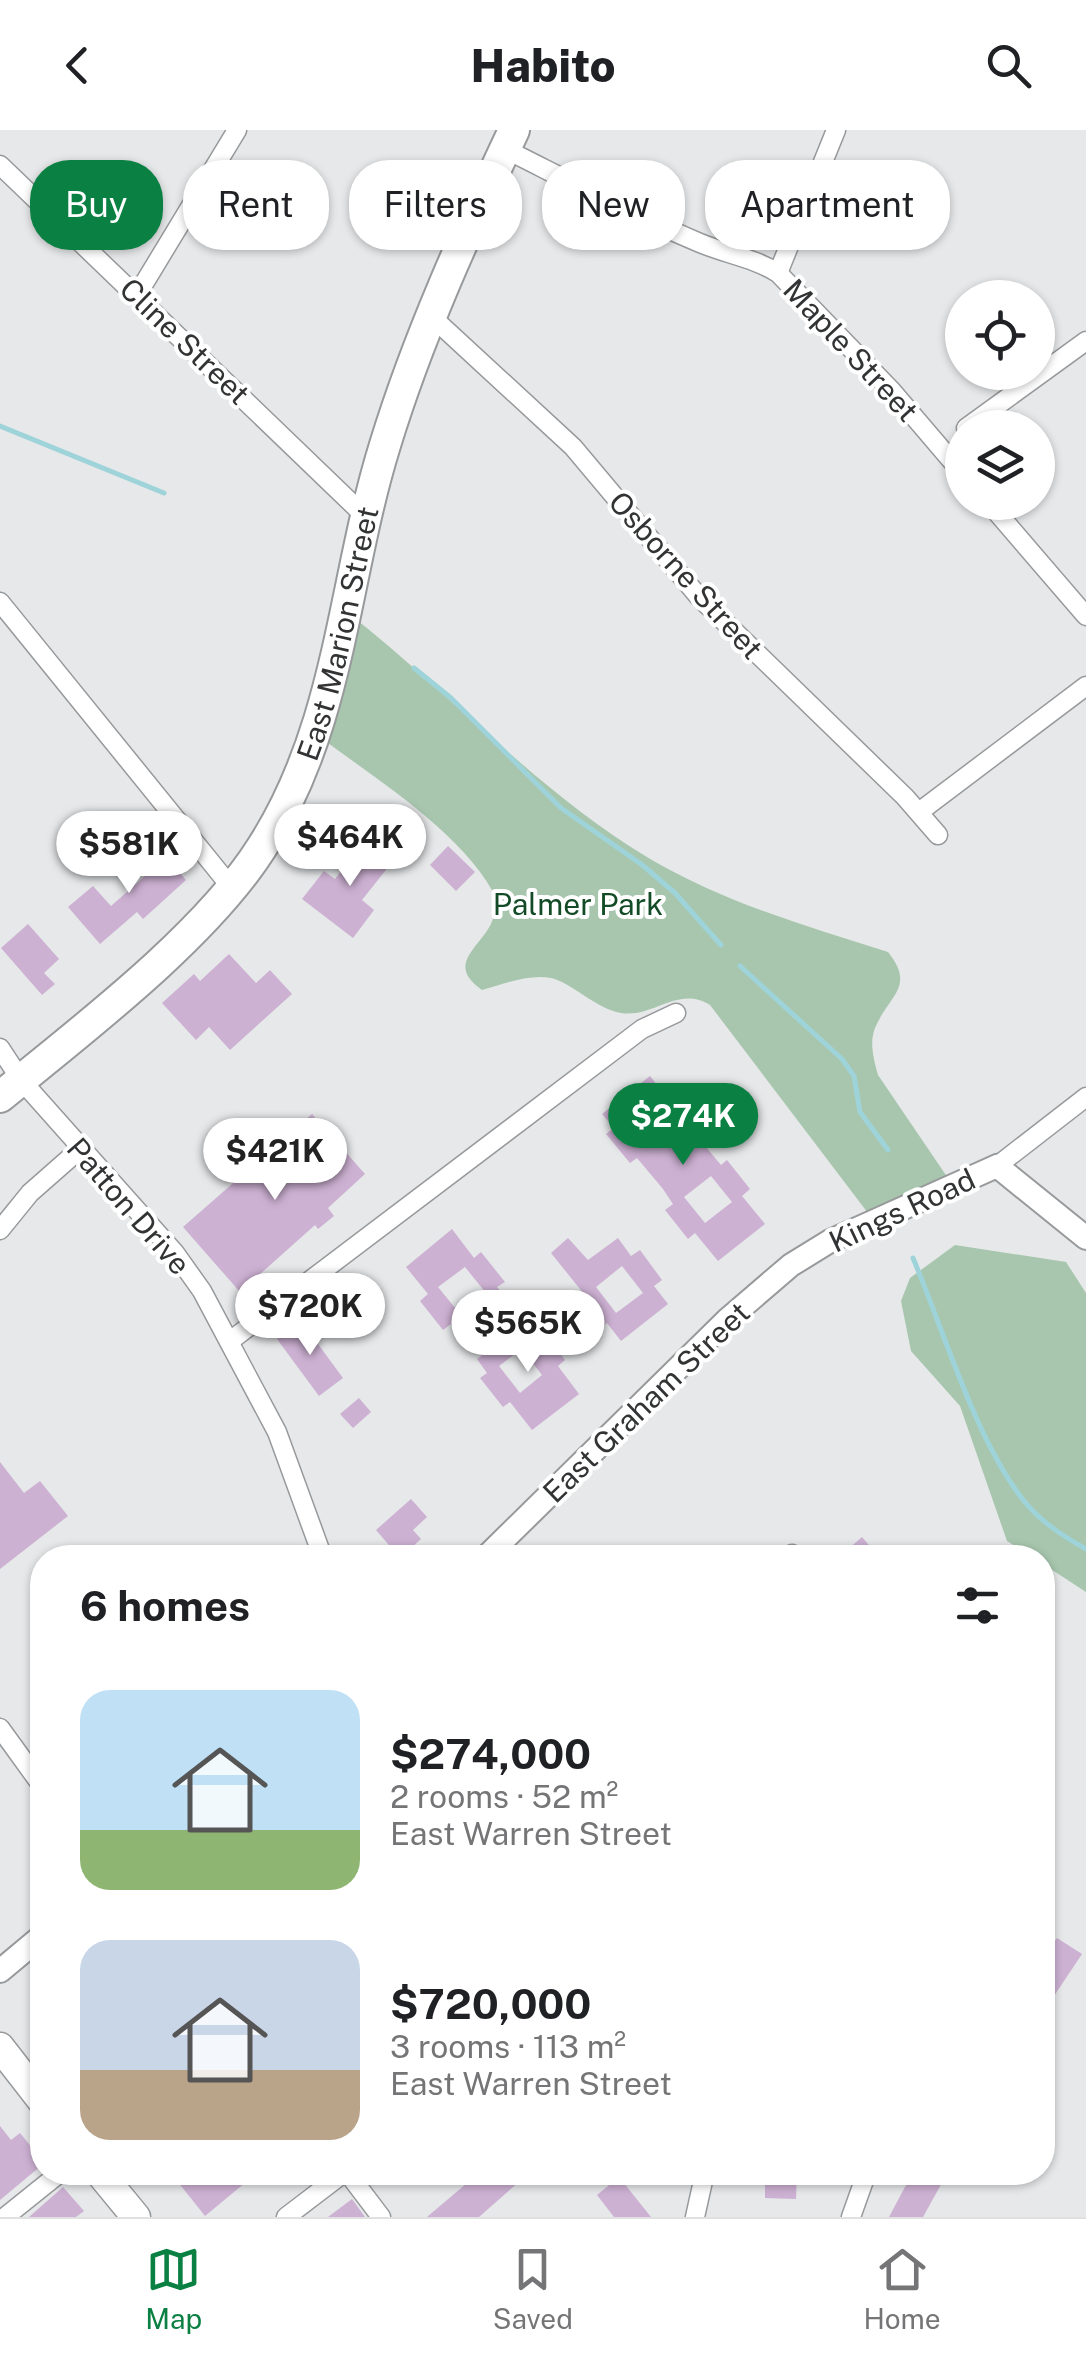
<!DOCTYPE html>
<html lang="en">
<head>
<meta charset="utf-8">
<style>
	:root { --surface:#fff; --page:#f2f2f2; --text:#202124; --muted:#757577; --line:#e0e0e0; --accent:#0b8043 }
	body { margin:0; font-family:"Public Sans",sans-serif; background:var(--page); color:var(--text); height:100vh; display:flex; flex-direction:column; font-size:38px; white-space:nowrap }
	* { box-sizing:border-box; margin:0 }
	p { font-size:32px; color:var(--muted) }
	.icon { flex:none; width:55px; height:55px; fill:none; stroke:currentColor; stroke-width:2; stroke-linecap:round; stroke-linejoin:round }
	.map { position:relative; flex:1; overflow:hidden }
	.panel { position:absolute; left:30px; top:1415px; width:1025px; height:640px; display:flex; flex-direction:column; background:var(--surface); border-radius:40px; box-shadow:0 2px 8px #0004 }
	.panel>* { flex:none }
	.guide { position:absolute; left:30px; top:30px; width:1028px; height:90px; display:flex; gap:20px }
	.controls { position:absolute; left:945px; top:150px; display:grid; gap:20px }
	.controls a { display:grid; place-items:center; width:110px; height:110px; border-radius:50%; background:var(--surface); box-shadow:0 2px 8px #0004; font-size:50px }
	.price { position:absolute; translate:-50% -85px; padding:0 22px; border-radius:35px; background:#fff; color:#222; font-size:32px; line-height:65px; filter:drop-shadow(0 2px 5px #0008) }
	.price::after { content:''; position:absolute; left:50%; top:60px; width:30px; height:22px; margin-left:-15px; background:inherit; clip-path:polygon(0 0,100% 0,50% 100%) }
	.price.active { background:var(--accent); color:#fff }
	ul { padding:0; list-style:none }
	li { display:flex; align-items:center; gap:30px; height:250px; padding:0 50px }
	li span { display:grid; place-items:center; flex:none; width:280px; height:200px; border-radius:30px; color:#555 }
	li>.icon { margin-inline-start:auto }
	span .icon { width:120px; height:120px; fill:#fffc; stroke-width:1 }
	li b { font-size:42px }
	h2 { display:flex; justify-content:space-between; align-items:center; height:120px; padding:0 50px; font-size:42px }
	.tag { padding:0 35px; border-radius:40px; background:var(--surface); box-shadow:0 2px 8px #0004; font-size:35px; line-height:90px }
	.tag.active { background:var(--accent); color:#fff }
	header { display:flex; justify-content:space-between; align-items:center; height:130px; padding:0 50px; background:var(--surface); font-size:45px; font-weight:800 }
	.dock { display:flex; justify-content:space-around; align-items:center; height:140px; border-top:2px solid var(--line); background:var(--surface); font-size:28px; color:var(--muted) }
	.dock a { display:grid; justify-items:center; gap:5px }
	.dock .active { color:var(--accent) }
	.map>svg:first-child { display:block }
	.green { fill:#a8c6ae }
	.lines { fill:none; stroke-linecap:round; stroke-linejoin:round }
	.stream { stroke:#9ed4d9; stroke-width:5 }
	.building { fill:#cdb1d3; fill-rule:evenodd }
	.minor-casing { stroke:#97999b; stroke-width:21 }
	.tertiary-casing { stroke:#97999b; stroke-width:26 }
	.secondary-casing { stroke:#97999b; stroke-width:31 }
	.primary-casing { stroke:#97999b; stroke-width:34 }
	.minor { stroke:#fff; stroke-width:18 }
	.tertiary { stroke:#fff; stroke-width:22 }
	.secondary { stroke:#fff; stroke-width:28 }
	.primary { stroke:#fff; stroke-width:30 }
	.labels { text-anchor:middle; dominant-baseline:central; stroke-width:8; stroke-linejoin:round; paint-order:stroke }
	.street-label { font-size:30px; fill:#323334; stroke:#fff }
	.park-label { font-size:30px; fill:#124b26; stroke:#fff }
</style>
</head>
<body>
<header><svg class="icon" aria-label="back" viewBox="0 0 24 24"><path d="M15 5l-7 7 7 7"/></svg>Habito<svg class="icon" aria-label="search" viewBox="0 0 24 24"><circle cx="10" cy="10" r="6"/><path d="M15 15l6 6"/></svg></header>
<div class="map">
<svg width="1086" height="2087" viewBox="0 0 1086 2087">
	<rect width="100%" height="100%" fill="#e6e8ea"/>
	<g class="green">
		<path d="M347 482C449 562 536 660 647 727 722 772 806 796 888 822 916 857 889 865 875 898 869 913 874 930 878 945L954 1057 874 1091 710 875C678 855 654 888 621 883 597 879 570 852 551 848 529 844 503 854 482 860 446 835 478 819 491 794 494 787 496 779 498 771 465 703 375 649 316 604Z"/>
		<polygon points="955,1115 1066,1132 1086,1163 1086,1462 1043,1434 1042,1428 1033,1427 1007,1411 960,1276 911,1221 901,1171 910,1148"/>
	</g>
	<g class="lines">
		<g class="stream">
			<polyline points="0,296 164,363"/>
			<polyline points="414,538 451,568 561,678 641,734 674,762 721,815"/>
			<polyline points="740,836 842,929 854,946 860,982 888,1020"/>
			<path d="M913 1128C943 1199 975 1307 1021 1367 1038 1390 1061 1405 1086 1419"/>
		</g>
	</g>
	<g class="building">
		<polygon points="366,710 388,723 386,726 393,731 362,770 374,780 353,808 302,769 324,741 335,749"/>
		<polygon points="137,716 145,725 156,716 186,750 143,789 137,782 100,814 68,777 93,756 111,776 145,746 126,725"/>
		<polygon points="448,716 475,742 456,761 430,735"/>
		<polygon points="28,794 59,829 44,843 55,854 42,865 1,818"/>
		<polygon points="229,824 256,853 270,840 292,864 230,920 209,897 196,910 162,873 194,844 200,851"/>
		<path d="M650 946 661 960 667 955 691 984 684 990 695 1004 721 1035 727 1030 750 1059 742 1066 765 1094 718 1131 695 1103 688 1109 665 1080 673 1074 663 1059 637 1028 630 1033 606 1004 614 998 602 984ZM651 971 672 996 646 1017 625 991ZM711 1046 732 1072 705 1093 684 1067Z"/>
		<polygon points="312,984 365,1044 328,1078 334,1086 318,1099 315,1095 240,1162 183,1097"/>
		<path d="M452 1099 474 1128 481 1122 505 1152 497 1157 508 1171 462 1207 451 1194 443 1200 420 1171 428 1164 406 1137ZM465 1137 486 1163 460 1184 438 1157Z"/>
		<path d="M568 1108 588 1130 618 1108 631 1126 640 1120 662 1150 654 1156 668 1174 621 1211 607 1193 600 1199 577 1169 584 1164 551 1123ZM622 1136 643 1163 616 1183 596 1157Z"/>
		<polygon points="301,1191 343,1248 319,1266 277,1209"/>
		<path d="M525 1192 535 1205 542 1200 565 1230 558 1236 579 1264 532 1300 510 1272 503 1277 480 1248 487 1243 477 1229ZM522 1219 542 1245 520 1263 499 1236Z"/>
		<polygon points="359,1268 371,1282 353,1298 340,1284"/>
		<polygon points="0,1332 24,1363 40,1351 68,1386 0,1439"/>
		<polygon points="411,1369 427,1387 413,1400 421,1409 411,1418 418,1428 400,1428 376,1400"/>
		<polygon points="862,1407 880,1428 838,1428"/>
		<polygon points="1057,1808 1082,1824 1042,1884 1042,1830"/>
		<polygon points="0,1996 11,2010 20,2003 42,2030 42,2035 0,2070"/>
		<polygon points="170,2042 258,2042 205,2086"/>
		<polygon points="480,2042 530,2042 479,2087 427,2087"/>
		<polygon points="765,2042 797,2042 796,2069 765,2068"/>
		<polygon points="913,2042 948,2042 923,2087 889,2087"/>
		<polygon points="619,2047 651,2087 614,2087 597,2065"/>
		<polygon points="63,2057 84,2081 76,2087 29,2087"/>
		<polygon points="352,2069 365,2087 328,2087"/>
	</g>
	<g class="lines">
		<defs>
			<g id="minor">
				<path d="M505 19C569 51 633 85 700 113 726 124 754 128 778 143L892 261 962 343"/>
				<polyline points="0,35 368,389"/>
				<polyline points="778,143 836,0"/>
				<polyline points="137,165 237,0"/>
				<polyline points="432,187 573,317 699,467 905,667 938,705"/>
				<polyline points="966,298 1086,211"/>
				<polyline points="988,372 1086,486"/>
				<polyline points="0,472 231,757"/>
				<polyline points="919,682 1086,556"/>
				<polyline points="0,918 21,950 175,1123 202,1161 277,1302 323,1428"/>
				<polyline points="997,1036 1086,967"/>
				<polyline points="0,1100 30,1063 80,1019"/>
				<polyline points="230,1211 642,899 676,883"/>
				<polyline points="792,1424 795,1428"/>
				<polyline points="0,1598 42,1656"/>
				<polyline points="347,2042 381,2087"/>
				<polyline points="5,2087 61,2042"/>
				<polyline points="286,2087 345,2042"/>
				<polyline points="695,2087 705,2042"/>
				<polyline points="851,2087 867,2042"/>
			</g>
			<g id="tertiary">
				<polyline points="485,1428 728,1189 791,1135 830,1111 997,1036 1086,1108"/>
				<polyline points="0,1841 42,1806"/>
			</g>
			<g id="secondary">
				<polyline points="0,1917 42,1971"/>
				<polyline points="99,2042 136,2087"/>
			</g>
			<g id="primary">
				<path id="s1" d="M0 967C82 900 206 806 262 717 341 594 343 450 385 315 418 207 466 102 514 0"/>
			</g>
		</defs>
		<use href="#minor" class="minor-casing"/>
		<use href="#tertiary" class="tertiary-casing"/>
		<use href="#secondary" class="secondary-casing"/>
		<use href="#primary" class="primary-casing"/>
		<use href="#minor" class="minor"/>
		<use href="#tertiary" class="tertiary"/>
		<use href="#secondary" class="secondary"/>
		<use href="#primary" class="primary"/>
	</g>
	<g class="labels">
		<g class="street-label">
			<text transform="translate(185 211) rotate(44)">Cline Street</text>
			<text transform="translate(851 220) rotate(47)">Maple Street</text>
			<text transform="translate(686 445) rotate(48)">Osborne Street</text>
			<text stroke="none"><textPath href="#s1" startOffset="592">East Marion Street</textPath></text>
			<text transform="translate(129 1076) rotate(49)">Patton Drive</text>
			<text transform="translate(902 1080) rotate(-25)">Kings Road</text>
			<text transform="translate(646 1272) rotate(-44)">East Graham Street</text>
		</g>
		<g class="park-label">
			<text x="578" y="774">Palmer Park</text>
		</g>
	</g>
</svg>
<div class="controls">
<a><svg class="icon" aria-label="locate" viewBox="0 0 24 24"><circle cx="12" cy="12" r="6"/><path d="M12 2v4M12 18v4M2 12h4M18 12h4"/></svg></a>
<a><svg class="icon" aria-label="layers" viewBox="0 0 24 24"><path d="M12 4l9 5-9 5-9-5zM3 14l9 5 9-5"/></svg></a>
</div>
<b class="price" style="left:350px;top:759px">$464K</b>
<b class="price" style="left:129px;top:766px">$581K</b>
<b class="price active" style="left:683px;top:1038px">$274K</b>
<b class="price" style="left:275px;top:1073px">$421K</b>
<b class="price" style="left:310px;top:1228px">$720K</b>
<b class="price" style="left:528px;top:1245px">$565K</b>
<div class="guide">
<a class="tag active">Buy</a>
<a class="tag">Rent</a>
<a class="tag">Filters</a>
<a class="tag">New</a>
<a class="tag">Apartment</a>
</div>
<section class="panel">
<h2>6 homes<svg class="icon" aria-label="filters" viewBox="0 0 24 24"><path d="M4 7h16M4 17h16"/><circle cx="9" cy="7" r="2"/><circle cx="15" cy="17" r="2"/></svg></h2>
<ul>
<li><span style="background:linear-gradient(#bfe0f5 70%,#8fb573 0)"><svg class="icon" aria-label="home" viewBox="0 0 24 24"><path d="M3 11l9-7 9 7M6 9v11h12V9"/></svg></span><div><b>$274,000</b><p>2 rooms · 52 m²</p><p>East Warren Street</p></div></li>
<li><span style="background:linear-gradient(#c9d6e8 65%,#b9a48a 0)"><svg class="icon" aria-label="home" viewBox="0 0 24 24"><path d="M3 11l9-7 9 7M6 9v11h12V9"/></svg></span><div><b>$720,000</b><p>3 rooms · 113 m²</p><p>East Warren Street</p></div></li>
</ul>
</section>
</div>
<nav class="dock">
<a class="active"><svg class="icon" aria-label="map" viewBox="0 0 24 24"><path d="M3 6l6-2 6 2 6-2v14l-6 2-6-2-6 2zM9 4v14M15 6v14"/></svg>Map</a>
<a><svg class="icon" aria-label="saved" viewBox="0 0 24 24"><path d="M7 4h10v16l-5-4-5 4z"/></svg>Saved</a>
<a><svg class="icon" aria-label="home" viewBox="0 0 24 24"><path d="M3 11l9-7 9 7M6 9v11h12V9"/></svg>Home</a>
</nav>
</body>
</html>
